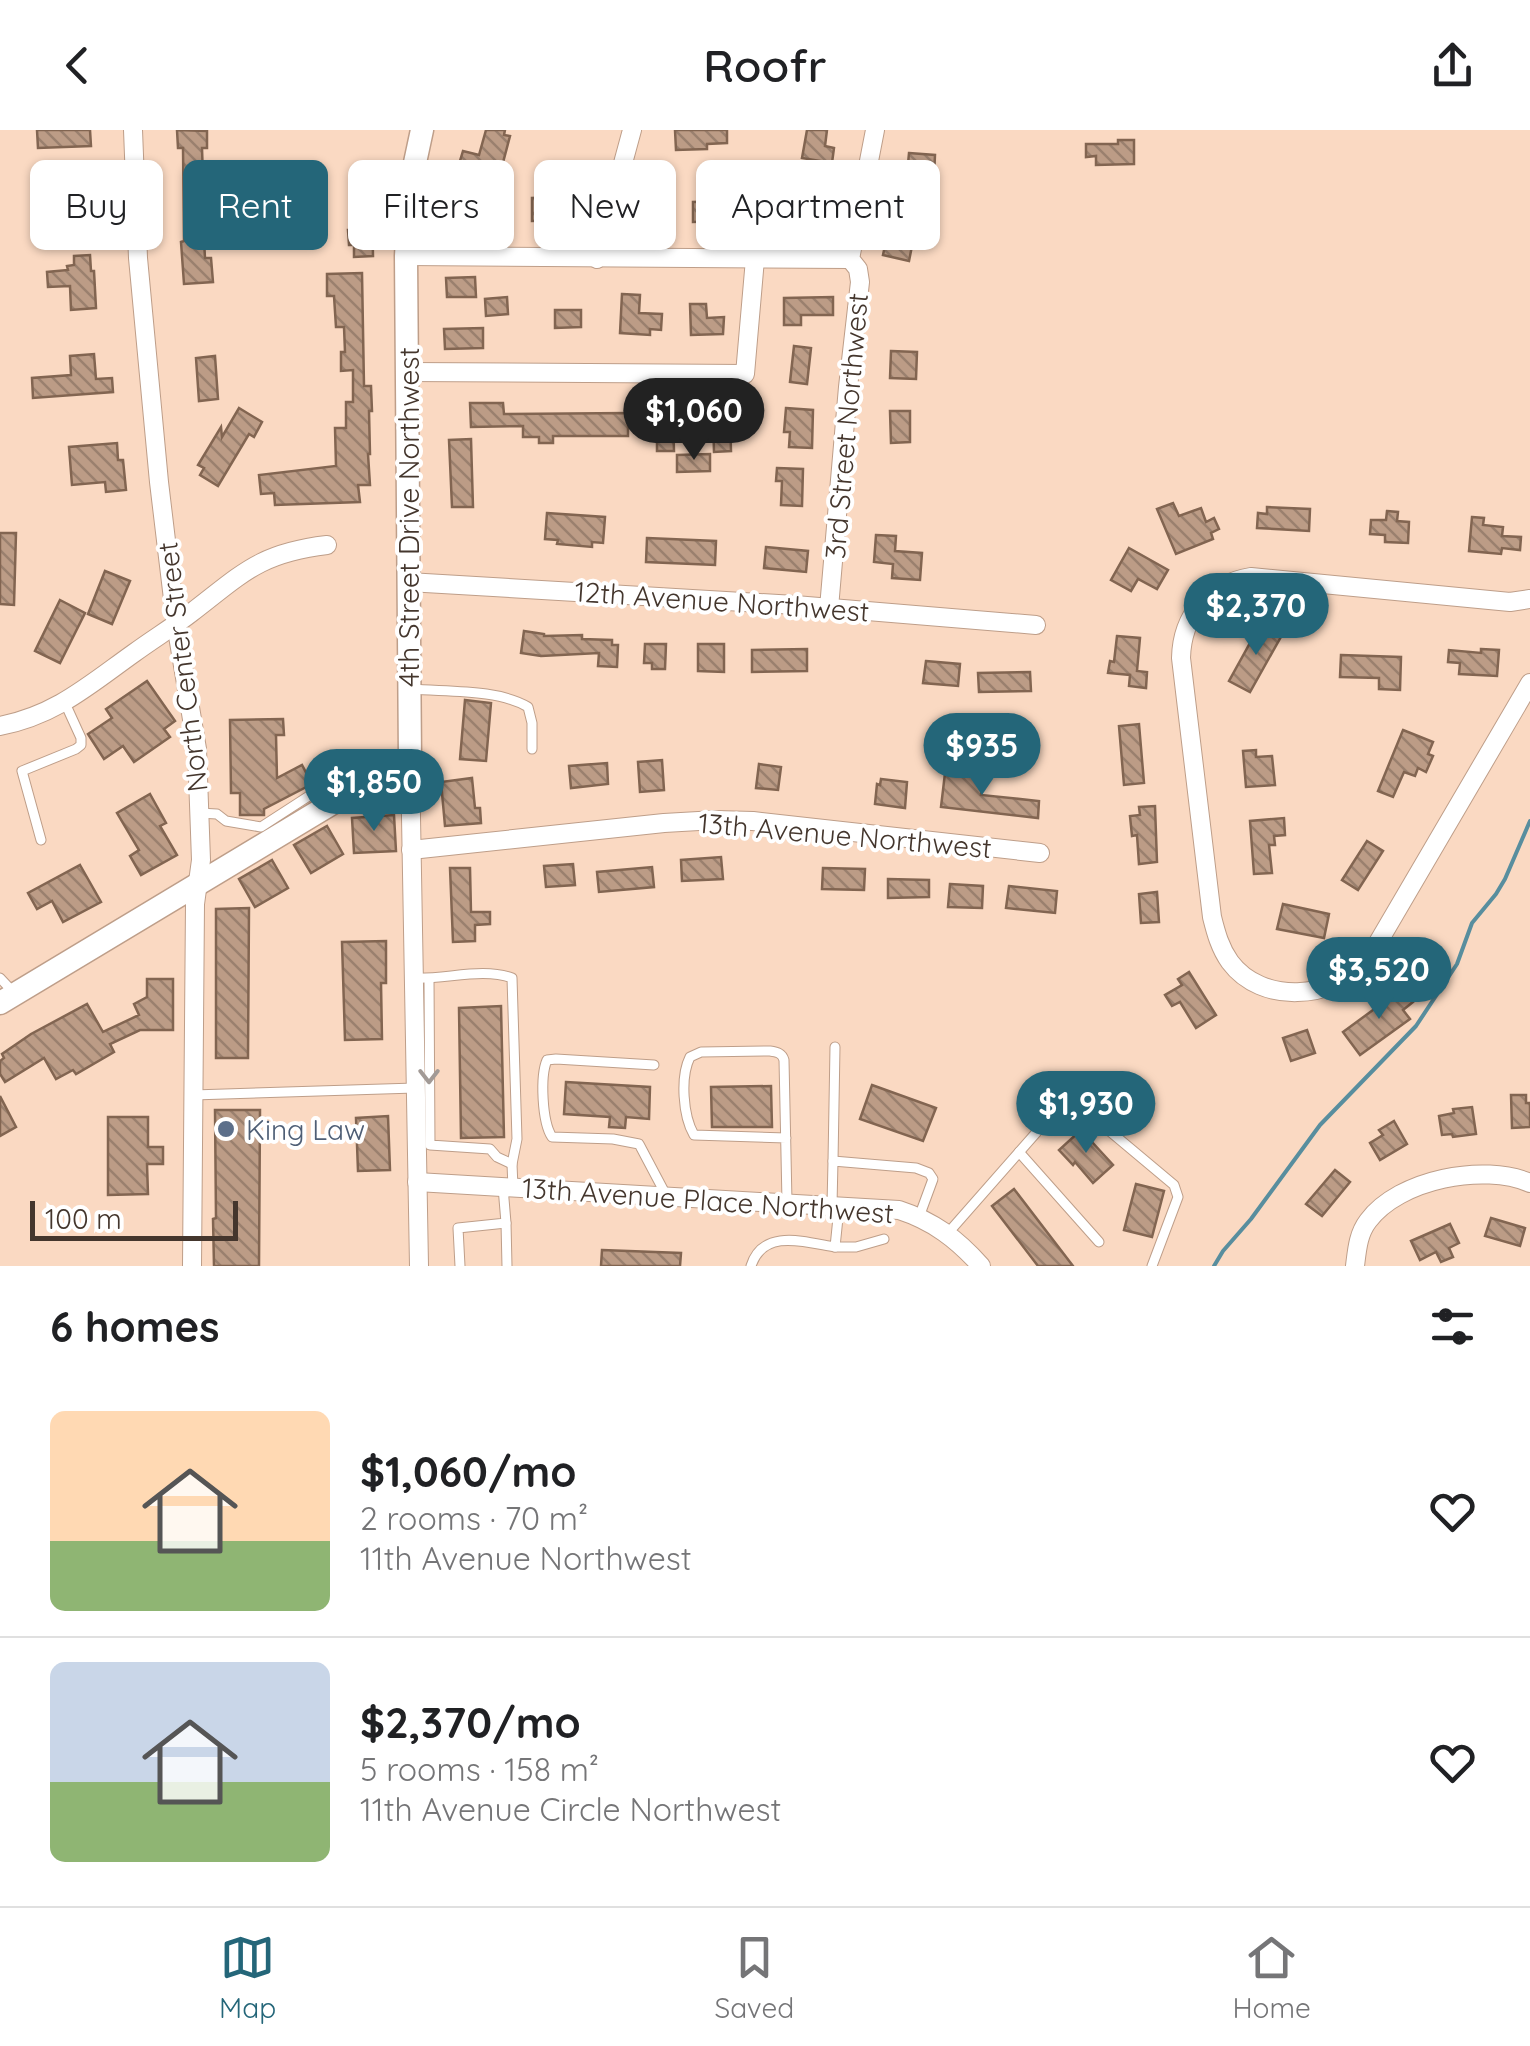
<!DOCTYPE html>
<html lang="en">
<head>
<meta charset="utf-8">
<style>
	:root { --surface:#fff; --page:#f2f2f2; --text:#202124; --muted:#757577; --line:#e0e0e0; --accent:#246679 }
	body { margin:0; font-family:Quicksand,sans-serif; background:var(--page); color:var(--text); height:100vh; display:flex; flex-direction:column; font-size:38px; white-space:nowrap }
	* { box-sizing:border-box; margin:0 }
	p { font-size:32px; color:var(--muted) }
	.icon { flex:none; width:55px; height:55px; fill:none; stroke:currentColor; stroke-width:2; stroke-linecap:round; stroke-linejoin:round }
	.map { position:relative; height:1136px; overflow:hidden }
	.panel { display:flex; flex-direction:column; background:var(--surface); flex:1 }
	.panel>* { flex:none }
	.top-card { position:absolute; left:30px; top:30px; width:1000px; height:90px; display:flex; gap:20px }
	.scale { position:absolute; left:30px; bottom:25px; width:208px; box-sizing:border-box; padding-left:10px; border:5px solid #44362d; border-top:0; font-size:28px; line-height:35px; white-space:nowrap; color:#44362d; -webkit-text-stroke:8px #fff; paint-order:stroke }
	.price { position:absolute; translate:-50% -85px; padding:0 22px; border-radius:35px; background:var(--accent); color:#fff; font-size:32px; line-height:65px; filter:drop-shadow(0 2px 5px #0008) }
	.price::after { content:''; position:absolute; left:50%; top:60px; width:30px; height:22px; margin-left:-15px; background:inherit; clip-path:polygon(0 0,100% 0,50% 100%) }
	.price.selected { background:#222; color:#fff }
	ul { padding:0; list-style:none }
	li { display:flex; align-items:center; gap:30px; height:250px; padding:0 50px }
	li+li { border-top:2px solid var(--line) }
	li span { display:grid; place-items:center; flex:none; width:280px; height:200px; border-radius:15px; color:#555 }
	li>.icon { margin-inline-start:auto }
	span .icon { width:120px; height:120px; fill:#fffc; stroke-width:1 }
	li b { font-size:42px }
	h2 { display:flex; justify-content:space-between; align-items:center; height:120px; padding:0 50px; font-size:42px }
	.tag { padding:0 35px; border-radius:15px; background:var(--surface); box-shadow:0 2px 8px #0004; font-size:35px; line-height:90px }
	.tag.selected { background:var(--accent); color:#fff }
	header { display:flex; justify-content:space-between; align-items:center; height:130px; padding:0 50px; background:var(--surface); font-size:45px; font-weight:600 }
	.dock { display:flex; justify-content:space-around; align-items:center; height:140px; border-top:2px solid var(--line); background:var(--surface); font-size:28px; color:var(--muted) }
	.dock a { display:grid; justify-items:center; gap:5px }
	.dock .selected { color:var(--accent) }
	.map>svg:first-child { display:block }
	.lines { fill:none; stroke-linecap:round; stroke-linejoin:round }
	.stream { stroke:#588e9e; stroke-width:4 }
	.building { fill:url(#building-back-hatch); stroke:#826551; stroke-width:2.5 }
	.service-casing { stroke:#be9e89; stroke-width:11 }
	.minor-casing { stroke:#be9e89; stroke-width:20 }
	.secondary-casing { stroke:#be9e89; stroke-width:25 }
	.service { stroke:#fff; stroke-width:9 }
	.minor { stroke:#fff; stroke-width:18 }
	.secondary { stroke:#fff; stroke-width:22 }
	.oneway { stroke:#a29a96 }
	.service-dot { fill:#5c6f8a; stroke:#fff; stroke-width:4 }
	.labels { text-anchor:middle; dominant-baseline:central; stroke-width:8; stroke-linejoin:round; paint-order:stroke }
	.street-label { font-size:28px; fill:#44362d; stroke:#fff }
	.service-label { font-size:28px; fill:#4e5e75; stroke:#fff; text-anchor:start }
</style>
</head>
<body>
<header><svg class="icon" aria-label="back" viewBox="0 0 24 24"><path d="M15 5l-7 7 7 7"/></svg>Roofr<svg class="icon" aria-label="share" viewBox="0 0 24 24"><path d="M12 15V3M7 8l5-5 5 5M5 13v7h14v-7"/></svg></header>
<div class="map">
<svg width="1530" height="1136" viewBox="0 0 1530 1136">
	<defs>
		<pattern id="building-back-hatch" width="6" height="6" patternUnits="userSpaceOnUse" patternTransform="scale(2.5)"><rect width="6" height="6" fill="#bc9c86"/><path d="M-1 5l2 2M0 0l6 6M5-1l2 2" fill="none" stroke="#9a806e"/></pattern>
	</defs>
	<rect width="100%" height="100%" fill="#fad9c2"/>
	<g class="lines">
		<polyline class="stream" points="1214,1136 1223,1121 1251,1089 1320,995 1416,896 1457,834 1472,793 1496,764 1505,749 1530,691"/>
	</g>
	<g class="building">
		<polygon points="37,0 90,0 91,16 38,18"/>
		<polygon points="177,0 207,1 207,18 202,18 203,48 214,48 214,68 205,68 205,80 199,81 200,110 204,110 205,128 211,128 213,152 184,154 181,112 184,111 183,18 178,18"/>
		<polygon points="486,0 505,0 504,5 510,6 501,40 494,39 490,53 456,44 463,21 479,25"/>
		<polygon points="675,0 727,0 727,13 707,14 707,19 676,20"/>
		<polygon points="807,0 827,0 825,16 834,18 832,33 802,28"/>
		<polygon points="1118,10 1134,10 1134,34 1096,35 1096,26 1086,27 1086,14 1118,14"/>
		<polygon points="909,23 935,25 934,47 907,45"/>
		<polygon points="350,48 378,48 378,73 372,73 373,126 354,127 354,115 349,115 348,100 355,100 355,89 358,89 358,62 351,62"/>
		<polygon points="805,51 818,53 816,68 836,71 834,90 814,88 813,92 799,90"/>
		<polygon points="773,60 773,66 783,66 783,90 744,91 744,66 754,65 754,61"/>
		<polygon points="573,62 573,90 532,91 532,68 561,67 560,63"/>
		<polygon points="87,65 90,103 65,105 63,67"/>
		<polygon points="671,68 671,90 642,91 641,69"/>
		<polygon points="723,71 724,91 693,92 693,72"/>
		<polygon points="896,92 909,94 905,114 912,116 909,131 883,125 888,101 894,102"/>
		<polygon points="90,125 91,141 94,141 96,178 71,180 70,156 48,157 47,142 68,140 67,136 74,135 74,126"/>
		<polygon points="362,143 364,256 371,256 372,281 369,281 370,324 368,324 370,355 358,355 360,372 275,375 274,363 261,364 259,345 336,336 335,298 346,298 346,272 353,272 353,240 341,241 341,222 345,222 344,197 336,197 334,166 327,166 327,144"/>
		<polygon points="475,147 476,167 447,167 446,148"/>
		<polygon points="622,164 640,165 639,183 662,184 661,200 650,199 650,205 620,203"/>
		<polygon points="507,167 508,184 486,186 485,169"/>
		<polygon points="833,167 833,185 801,185 801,195 784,195 784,168"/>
		<polygon points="690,174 706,174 707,188 724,187 723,204 691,205"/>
		<polygon points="555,180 581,180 581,197 555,198"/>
		<polygon points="483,198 483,218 445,219 444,199"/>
		<polygon points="794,216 811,218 807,254 790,252"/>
		<polygon points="891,221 917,222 916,249 890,248"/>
		<polygon points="94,224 96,249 112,248 113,262 33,268 32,248 71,245 70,226"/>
		<polygon points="215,226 218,269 199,271 196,228"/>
		<polygon points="470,273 503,273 504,284 628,283 628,306 553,306 553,313 539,313 539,307 523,307 523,296 471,297"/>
		<polygon points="239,278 262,292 254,307 249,304 218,356 200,345 204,338 198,335 221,297 222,307"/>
		<polygon points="786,278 813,280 812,318 789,317 790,302 784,302"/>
		<polygon points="890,281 910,281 910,312 891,313"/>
		<polygon points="657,287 673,287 674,321 657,321"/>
		<polygon points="713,287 730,287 731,321 714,322"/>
		<polygon points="471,309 473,377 452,377 449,310"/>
		<polygon points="117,313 118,330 123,330 126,360 106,362 105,352 72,355 69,317"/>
		<polygon points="710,324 710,341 677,342 677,325"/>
		<polygon points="777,338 803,339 802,376 781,375 782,351 776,351"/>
		<polygon points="1173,373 1179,386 1201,378 1206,392 1214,388 1219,399 1211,403 1213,409 1176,424 1157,379"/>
		<polygon points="1267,377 1310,379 1309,401 1257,398 1258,383 1267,384"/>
		<polygon points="1387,381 1398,382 1397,391 1409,392 1408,413 1385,412 1385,405 1370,404 1371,390 1386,390"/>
		<polygon points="547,383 605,387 603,413 592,412 592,417 557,414 558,410 545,409"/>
		<polygon points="1472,387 1484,388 1483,395 1503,397 1502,406 1521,407 1520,420 1502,418 1501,424 1469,421"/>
		<polygon points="0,403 16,403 14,475 0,474"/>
		<polygon points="876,405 896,406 895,421 922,423 920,450 892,448 893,434 874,432"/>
		<polygon points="647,408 716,411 715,435 646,432"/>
		<polygon points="766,417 808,421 806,442 764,438"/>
		<polygon points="1129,418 1168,440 1157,459 1138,449 1131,461 1111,450"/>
		<polygon points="105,441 130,451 112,494 88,484"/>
		<polygon points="60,470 85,483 60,533 35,521"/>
		<polygon points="1261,493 1282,505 1250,562 1229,551"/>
		<polygon points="524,501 544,504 544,506 582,505 582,509 612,510 612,515 618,515 617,537 598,536 599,523 541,526 521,523"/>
		<polygon points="1117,506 1140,508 1137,541 1147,542 1146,558 1129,556 1130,545 1108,543 1110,531 1114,532"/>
		<polygon points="645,514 666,514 665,539 652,539 652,533 644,533"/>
		<polygon points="698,514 724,514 724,542 698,541"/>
		<polygon points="807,519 807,541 752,542 752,520"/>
		<polygon points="1481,519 1499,520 1497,546 1459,544 1460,533 1448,532 1449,520 1481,523"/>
		<polygon points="1341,525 1401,527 1400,560 1379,559 1379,548 1340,547"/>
		<polygon points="926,531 960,534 958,556 923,553"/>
		<polygon points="1030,542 1031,561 979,562 978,543"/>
		<polygon points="147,551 175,591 164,599 170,607 134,632 123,616 104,629 88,604 112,588 106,579"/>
		<polygon points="465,570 491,573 486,631 460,629"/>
		<polygon points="283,589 284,605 276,605 277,648 302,635 312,654 264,679 264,685 240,685 240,663 231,663 230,590"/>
		<polygon points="1139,594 1144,653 1124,655 1119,596"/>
		<polygon points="1403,600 1433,612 1428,624 1433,626 1426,642 1418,638 1415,646 1404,642 1393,667 1378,661"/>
		<polygon points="1256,620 1256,627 1272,626 1275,655 1246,657 1243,621"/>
		<polygon points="662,630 664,660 640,662 638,632"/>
		<polygon points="607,633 608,654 571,658 569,636"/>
		<polygon points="759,634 781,637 778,660 756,658"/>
		<polygon points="945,643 983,647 981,665 1039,671 1038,688 941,677"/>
		<polygon points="472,648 475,678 480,678 481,693 445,696 441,652"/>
		<polygon points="881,649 907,652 905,678 875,674 877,654 880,655"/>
		<polygon points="150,664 166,693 160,696 177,725 141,745 130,726 139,720 117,683"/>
		<polygon points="1155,676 1157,732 1139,734 1137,705 1132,706 1130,686 1140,685 1139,677"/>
		<polygon points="394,685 396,721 354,723 352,688"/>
		<polygon points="1284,688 1285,705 1274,706 1275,715 1269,715 1272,743 1254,744 1250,691"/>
		<polygon points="327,696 343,724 311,743 294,715"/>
		<polygon points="1367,711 1383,721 1358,760 1342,750"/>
		<polygon points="721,727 723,749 682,751 681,730"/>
		<polygon points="272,730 288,758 255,777 239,749"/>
		<polygon points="573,734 575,755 546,757 544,736"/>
		<polygon points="80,735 101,772 63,792 52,771 37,779 28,763"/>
		<polygon points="652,737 654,757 599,762 597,742"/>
		<polygon points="450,738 470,738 471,782 490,782 490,794 475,795 475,811 453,812"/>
		<polygon points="823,738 865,739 864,760 822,759"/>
		<polygon points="888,749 929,750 929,767 888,768"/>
		<polygon points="950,754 983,756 982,778 948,777"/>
		<polygon points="1009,756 1057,761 1055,783 1006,778"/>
		<polygon points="1157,762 1159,792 1141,793 1139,764"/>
		<polygon points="1283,774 1329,784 1324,808 1277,799"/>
		<polygon points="249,778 248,928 216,928 216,779"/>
		<polygon points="386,811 386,853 381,853 382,909 345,910 342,812"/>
		<polygon points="1189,842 1216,885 1196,898 1180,872 1172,876 1165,865 1182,855 1178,849"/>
		<polygon points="147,849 173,849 173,900 140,900 110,914 114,922 76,944 73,940 56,949 44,928 5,952 0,944 0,931 4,928 2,924 31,904 87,874 103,902 139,885 134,874 147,867"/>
		<polygon points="1403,858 1413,872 1403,880 1410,889 1360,925 1343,902"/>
		<polygon points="501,876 504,1007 461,1008 459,878"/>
		<polygon points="1307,900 1315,923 1291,931 1283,908"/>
		<polygon points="566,952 650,957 649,989 626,987 625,998 609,997 610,987 564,984"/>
		<polygon points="872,955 936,978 923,1011 860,989"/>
		<polygon points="771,956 772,997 712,997 711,957"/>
		<polygon points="1511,965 1526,965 1526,973 1530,973 1530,997 1512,998"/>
		<polygon points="0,966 16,997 0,1006"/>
		<polygon points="1472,977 1476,1004 1453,1007 1452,1004 1442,1005 1439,986 1454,983 1453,979"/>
		<polygon points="215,980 260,980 259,1136 214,1136 213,1089 216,1088"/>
		<polygon points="388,986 390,1040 358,1041 356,988"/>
		<polygon points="108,987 148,987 148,1017 163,1017 163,1034 147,1034 148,1064 108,1065"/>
		<polygon points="1394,991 1407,1014 1380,1030 1370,1013 1383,1005 1379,1000"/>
		<polygon points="1081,1000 1113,1035 1093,1053 1075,1032 1073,1035 1059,1020"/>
		<polygon points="1335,1040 1350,1052 1322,1086 1306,1074"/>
		<polygon points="1136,1054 1164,1061 1152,1107 1124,1100"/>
		<polygon points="1014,1059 1073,1136 1038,1136 992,1076"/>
		<polygon points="1491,1088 1525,1098 1520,1116 1485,1106"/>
		<polygon points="1450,1094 1459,1113 1449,1118 1453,1127 1441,1132 1436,1122 1420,1130 1411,1111"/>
		<polygon points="602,1120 681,1123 680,1136 601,1136"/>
	</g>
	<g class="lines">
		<defs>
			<g id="service">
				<polyline points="438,84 504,89 502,126"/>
				<path d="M412 559C447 562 498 559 528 577L532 593V619"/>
				<polyline points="199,683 217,684 226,691 261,697 332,651"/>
				<polyline points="41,710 22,641 76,619 81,615 81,608 65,573"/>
				<polyline points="0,848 15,864"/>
				<path d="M413 848C445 850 482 837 512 848L517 1009 512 1034 513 1058"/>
				<polyline points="429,849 430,1015 490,1019 497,1027 512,1034"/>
				<path d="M654 935 556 929 547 930C540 946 542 992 552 1007L613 1009 639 1014 666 1065"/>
				<polyline points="193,965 415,958"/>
				<path d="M786 1008 694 1005C683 986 680 947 690 927L701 922 770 921C777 922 782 923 784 930L787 1072"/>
				<polyline points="1019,1022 1099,1112"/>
				<polyline points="833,1031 835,917"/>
				<polyline points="832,1075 833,1031 916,1038 929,1043 933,1049 919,1087"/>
				<polyline points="506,1093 507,1136"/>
				<path d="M948 1103 1050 987C1068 975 1075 977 1094 988L1174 1055 1178 1067 1152 1136"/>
				<polyline points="835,1117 856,1117 884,1109"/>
				<polyline points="460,1136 458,1098 506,1093 503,1057"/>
				<path d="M751 1136C763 1098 805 1112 835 1117L839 1078"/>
			</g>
			<g id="minor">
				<polyline points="133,0 138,128 159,352 176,494 197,619 201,730 195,774 192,1136"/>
				<polyline points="406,126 850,129"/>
				<polyline points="597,129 632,0"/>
				<polyline points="406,242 745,244 755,129"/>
				<polyline points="408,452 795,475 1036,495"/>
				<path d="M1530 469 1510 472 1251 447C1209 454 1182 485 1181 528L1212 787C1216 803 1220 818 1230 832 1262 875 1332 869 1366 833L1530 553"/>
				<polyline points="829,478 848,257 860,152 858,139 850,129 875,0"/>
				<path d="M0 596C56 585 89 555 134 523 153 509 173 497 191 483 242 444 259 423 327 415"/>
				<polyline points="410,631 419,1136"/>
				<polyline points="411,720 664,693 716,690 753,691 1040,723"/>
				<path d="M417 1052 899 1080C933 1091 957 1109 981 1136"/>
				<path d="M1355 1136C1357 1120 1358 1104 1368 1091 1399 1049 1484 1033 1530 1053"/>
			</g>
			<polyline id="secondary" points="0,873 341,668 410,631 406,126 410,56 422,0"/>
		</defs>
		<use href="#service" class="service-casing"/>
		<use href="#minor" class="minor-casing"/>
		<use href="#secondary" class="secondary-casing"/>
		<use href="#service" class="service"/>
		<use href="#minor" class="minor"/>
		<use href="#secondary" class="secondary"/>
	</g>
	<defs><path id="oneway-chevron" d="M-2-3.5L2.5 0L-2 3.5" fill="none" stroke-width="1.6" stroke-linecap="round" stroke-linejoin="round" transform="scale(2.5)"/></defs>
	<use class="oneway" href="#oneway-chevron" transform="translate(429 946) rotate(90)"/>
	<circle class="service-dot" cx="226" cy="999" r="10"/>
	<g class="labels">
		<g class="street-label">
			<text transform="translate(846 296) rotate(-85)">3rd Street Northwest</text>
			<text transform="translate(408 387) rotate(-90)">4th Street Drive Northwest</text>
			<text transform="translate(722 471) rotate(4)">12th Avenue Northwest</text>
			<text transform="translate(182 537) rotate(-97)">North Center Street</text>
			<text transform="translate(845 705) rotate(5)">13th Avenue Northwest</text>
			<text transform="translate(708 1070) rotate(4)">13th Avenue Place Northwest</text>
		</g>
		<g class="service-label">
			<text x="246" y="999">King Law</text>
		</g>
	</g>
</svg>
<div class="scale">100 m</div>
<b class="price selected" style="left:694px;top:333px">$1,060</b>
<b class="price" style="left:1256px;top:528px">$2,370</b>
<b class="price" style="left:982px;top:668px">$935</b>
<b class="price" style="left:374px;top:704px">$1,850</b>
<b class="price" style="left:1379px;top:892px">$3,520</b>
<b class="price" style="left:1086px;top:1026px">$1,930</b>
<div class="top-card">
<a class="tag">Buy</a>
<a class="tag selected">Rent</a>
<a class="tag">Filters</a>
<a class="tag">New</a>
<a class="tag">Apartment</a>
</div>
</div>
<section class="panel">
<h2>6 homes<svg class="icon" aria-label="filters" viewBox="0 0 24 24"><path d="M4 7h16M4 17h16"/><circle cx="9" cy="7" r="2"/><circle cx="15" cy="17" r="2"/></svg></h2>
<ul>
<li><span style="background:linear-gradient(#ffd9b3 65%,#8fb573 0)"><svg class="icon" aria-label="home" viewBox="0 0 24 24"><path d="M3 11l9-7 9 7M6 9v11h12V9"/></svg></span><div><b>$1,060/mo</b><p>2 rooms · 70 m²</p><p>11th Avenue Northwest</p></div><svg class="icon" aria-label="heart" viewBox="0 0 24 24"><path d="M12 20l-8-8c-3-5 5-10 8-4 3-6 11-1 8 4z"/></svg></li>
<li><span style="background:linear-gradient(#c9d6e8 60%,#8fb573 0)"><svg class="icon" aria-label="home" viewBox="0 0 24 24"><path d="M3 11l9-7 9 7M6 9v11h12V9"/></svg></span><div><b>$2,370/mo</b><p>5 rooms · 158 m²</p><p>11th Avenue Circle Northwest</p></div><svg class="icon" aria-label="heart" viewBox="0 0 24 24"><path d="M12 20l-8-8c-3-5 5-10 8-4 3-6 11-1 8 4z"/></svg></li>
</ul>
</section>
<nav class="dock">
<a class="selected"><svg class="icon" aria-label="map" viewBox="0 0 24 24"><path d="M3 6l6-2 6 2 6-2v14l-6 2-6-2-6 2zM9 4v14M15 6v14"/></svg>Map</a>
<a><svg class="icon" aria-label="saved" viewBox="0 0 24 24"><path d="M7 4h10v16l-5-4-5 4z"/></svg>Saved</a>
<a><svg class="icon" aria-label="home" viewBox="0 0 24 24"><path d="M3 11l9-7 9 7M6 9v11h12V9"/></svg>Home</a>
</nav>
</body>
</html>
